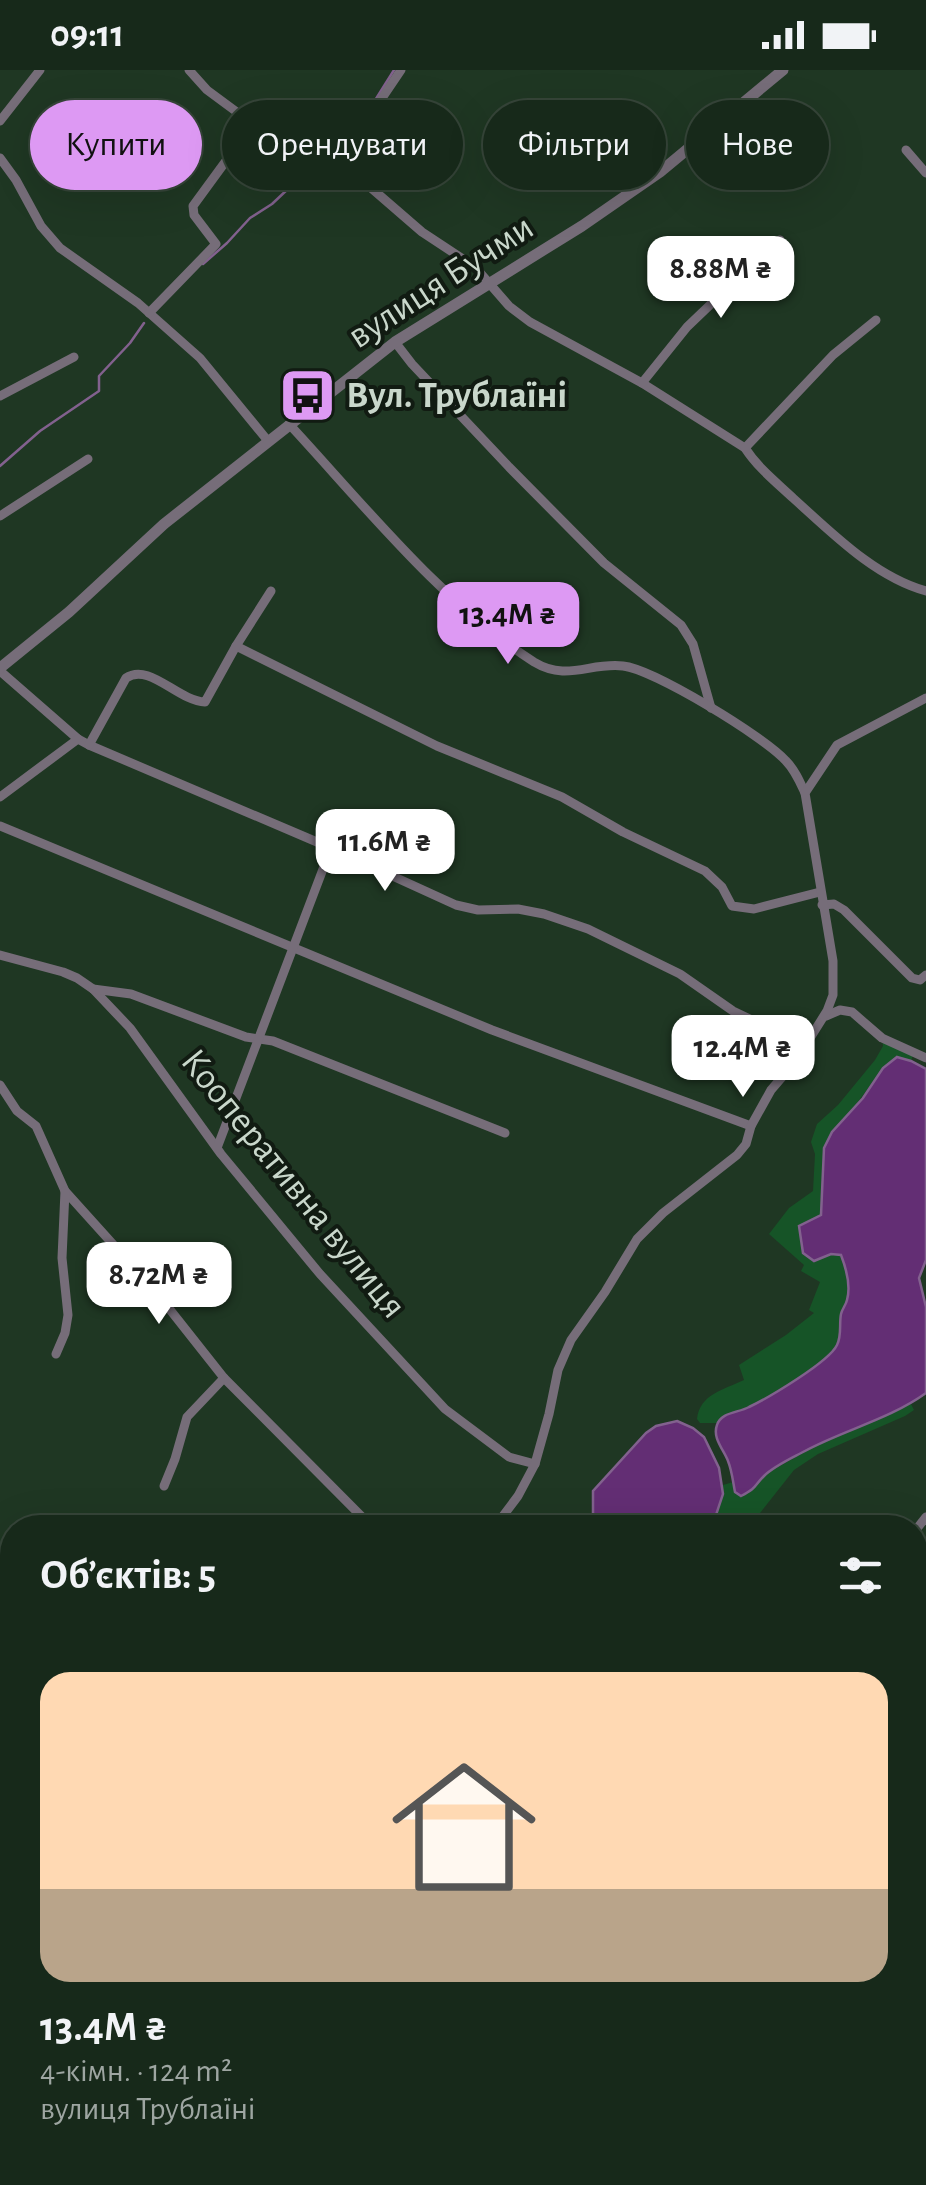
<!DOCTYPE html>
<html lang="uk">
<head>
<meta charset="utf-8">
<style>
	:root { --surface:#17291a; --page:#203123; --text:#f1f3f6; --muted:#9ea6a2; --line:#364539; --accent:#dd99f3 }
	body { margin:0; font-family:"Alegreya Sans",sans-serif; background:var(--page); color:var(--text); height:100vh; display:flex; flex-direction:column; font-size:38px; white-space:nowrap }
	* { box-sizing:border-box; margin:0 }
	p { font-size:32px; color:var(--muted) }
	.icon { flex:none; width:55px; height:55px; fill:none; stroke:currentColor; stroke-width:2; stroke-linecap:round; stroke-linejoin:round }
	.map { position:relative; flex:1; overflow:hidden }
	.details { position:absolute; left:0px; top:1445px; width:928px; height:670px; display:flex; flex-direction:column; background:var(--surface); border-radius:40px 40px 0 0; box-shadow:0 10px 40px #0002,0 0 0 2px var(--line) }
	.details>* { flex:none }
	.hud { position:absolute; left:30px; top:30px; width:868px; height:90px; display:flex; gap:20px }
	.price { position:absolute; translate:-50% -85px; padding:0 22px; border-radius:20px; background:#fff; color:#222; font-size:32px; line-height:65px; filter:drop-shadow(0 2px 5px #0008) }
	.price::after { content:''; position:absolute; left:50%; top:60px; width:30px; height:22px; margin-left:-15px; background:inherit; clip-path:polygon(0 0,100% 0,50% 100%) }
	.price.on { background:var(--accent); color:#111 }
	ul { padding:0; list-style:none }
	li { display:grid; align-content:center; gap:20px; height:530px; padding:0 40px }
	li+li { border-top:2px solid var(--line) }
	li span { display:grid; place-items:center; height:310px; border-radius:30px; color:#555 }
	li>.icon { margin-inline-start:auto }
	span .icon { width:180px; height:180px; fill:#fffc; stroke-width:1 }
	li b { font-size:42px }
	h2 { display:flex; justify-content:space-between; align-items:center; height:120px; padding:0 40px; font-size:42px }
	.tag { padding:0 35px; border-radius:45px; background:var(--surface); box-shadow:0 10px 40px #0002,0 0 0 2px var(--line); font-size:35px; line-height:90px }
	.tag.on { background:var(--accent); color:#111 }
	.status { display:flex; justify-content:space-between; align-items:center; height:70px; padding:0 50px; background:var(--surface); direction:ltr }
	.status svg { height:28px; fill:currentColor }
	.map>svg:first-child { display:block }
	.green { fill:#165427 }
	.water { fill:#632e74; stroke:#82618e; stroke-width:2.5 }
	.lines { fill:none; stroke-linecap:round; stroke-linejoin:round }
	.stream { stroke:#82618e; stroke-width:2.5 }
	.minor { stroke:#766d79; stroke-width:9 }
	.tertiary { stroke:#766d79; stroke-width:11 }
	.labels { text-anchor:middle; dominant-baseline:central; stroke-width:8; stroke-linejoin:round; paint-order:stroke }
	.street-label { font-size:38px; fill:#c9d7cb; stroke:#111b12 }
	.poi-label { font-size:38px; font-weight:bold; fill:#c9d7cb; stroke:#111b12; text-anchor:start }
</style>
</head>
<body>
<div class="status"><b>09:11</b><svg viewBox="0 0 49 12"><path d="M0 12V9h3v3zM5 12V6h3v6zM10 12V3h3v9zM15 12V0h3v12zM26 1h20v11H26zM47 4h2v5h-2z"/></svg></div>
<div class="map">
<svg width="926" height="2115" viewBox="0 0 926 2115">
	<rect width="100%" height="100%" fill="#1f3723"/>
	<g class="green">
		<path d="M882 968 914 982 911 991 897 987 883 998 824 1078 821 1146 814 1191 831 1184 841 1185C846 1199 851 1217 847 1231 845 1236 842 1241 841 1246 839 1256 842 1267 836 1277 824 1296 772 1325 751 1336 739 1343 727 1342 717 1353H700L697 1349C700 1324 723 1320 744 1310L739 1295 786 1265 814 1243 809 1240 820 1212 801 1201 804 1195 769 1164 789 1138 813 1121 815 1084 811 1072 817 1054 838 1035 875 990 883 976Z"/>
		<polygon points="911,1334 914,1340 905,1346 818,1384 794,1400 749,1457 712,1458 723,1424 723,1415 733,1412 735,1421 828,1369"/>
		<polygon points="12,1812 12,1973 0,1979 0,1813"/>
		<polygon points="252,2102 294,2103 300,2115 239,2115"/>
		<polygon points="373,2103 416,2103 415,2115 364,2115"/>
	</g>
	<g class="water">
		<path d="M897 987 911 991 926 999V1190L919 1208 926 1237V1323C890 1349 844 1360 805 1381 792 1388 774 1396 764 1406 753 1417 758 1417 741 1426L735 1422C733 1412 732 1401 728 1391 724 1380 712 1368 717 1355 721 1342 738 1343 749 1337 768 1328 829 1292 837 1275 842 1265 839 1254 841 1244 842 1239 846 1235 847 1230 851 1216 846 1198 841 1185L831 1184 814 1191 803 1183 799 1156 821 1145 824 1078 832 1062 863 1028 883 998Z"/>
		<polygon points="677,1351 693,1358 704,1367 719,1398 723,1424 712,1457 593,1457 593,1421 646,1363 656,1356"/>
		<polygon points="294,2103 294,2102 373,2103 364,2115 300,2115"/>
	</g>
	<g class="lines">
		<g class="stream">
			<polyline points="203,194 227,173 250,148 272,134 289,118 294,110 309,105 341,83 362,45 374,32 394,0"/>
			<polyline points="0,396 40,361 99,321 99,306 130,273 144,253"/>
			<polyline points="0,1729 12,1732"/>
			<polyline points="0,1975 12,1968"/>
		</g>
		<g class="minor">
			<path d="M401 0 351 74 348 89 355 104 422 162 475 197 509 236 530 252 642 313 745 378C758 398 776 412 793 428 832 463 875 507 926 521"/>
			<polyline points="0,51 40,0"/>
			<polyline points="906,80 926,103"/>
			<polyline points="0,88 16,110 41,156 60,178 138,233 200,288 268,371"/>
			<polyline points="149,243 216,174 194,145 193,136 253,54 207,20 189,0"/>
			<polyline points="395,272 412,294 509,397 604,493 681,555 693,574 711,638"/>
			<polyline points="642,313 687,257 760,187 780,170"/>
			<polyline points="0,326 74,287"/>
			<path d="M289 354C364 435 442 533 534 592 567 612 590 592 623 596 653 599 765 667 786 691 795 700 800 712 805 723"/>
			<polyline points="745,378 833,285 876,250"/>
			<polyline points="0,446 88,389"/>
			<polyline points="236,576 437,676 562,727 623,762 705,801 722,817 732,836 754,839 820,822"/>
			<polyline points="0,601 78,669 89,675 331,778 456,835 478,840 518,839 544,844 588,859 680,904 733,941 781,964 807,973"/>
			<path d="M89 675 126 608C149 592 178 631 205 632L236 576 271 521"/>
			<polyline points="0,727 78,669"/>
			<polyline points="0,756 492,960 751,1056"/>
			<polyline points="822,835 834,834 844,840 912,908 920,910 926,905"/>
			<polyline points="0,885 63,902 77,908 93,919 130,958 221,1084 320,1204 445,1339 509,1387 535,1394"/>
			<polyline points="93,919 131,924 246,967 273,971 505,1063"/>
			<polyline points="826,946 840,940 852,942 882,968 926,988"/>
			<polyline points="0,1015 17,1041 36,1056 65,1121 156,1222 224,1308 373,1458"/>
			<polyline points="217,1078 331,778"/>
			<polyline points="56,1284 65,1263 68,1245 62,1188 65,1121"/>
			<polyline points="164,1416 175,1389 187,1347 224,1308"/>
			<polyline points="494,1458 518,1426 535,1394 549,1344 558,1300 571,1270 605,1222 637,1169 663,1143 737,1085 746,1074 751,1056 771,1020 795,992 827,941 833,925 833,891 805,723 837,675 926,628"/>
			<polyline points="915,1461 926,1447"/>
			<polyline points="915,1679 926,1659"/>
			<polyline points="915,1923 926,1904"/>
			<polyline points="0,2036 12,2038"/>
			<polyline points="0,2092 12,2089"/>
			<polyline points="38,2102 40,2115"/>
			<polyline points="406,2102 408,2115"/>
			<polyline points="236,2115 248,2102"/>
		</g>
		<g class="tertiary">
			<polyline points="0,598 69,542 164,454 395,272 582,156 660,102 783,0"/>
			<polyline points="0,1531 12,1537"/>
			<polyline points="915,1932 926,1938"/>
		</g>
	</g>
	<defs>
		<symbol id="bus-square" viewBox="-11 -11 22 22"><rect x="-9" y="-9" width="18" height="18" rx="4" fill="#dd99f3" stroke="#111b12"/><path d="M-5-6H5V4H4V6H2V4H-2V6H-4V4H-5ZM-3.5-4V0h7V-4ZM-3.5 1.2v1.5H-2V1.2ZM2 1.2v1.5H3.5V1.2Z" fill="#111"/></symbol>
	</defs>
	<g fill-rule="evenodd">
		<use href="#bus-square" x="276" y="294" width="63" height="63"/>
	</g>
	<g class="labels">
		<g class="street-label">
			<text transform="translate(441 212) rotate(-33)">вулиця Бучми</text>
			<text transform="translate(293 1114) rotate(51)">Кооперативна вулиця</text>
		</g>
		<g class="poi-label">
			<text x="346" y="326">Вул. Трублаїні</text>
		</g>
	</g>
</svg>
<b class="price" style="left:721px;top:251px">8.88M ₴</b>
<b class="price on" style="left:508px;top:597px">13.4M ₴</b>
<b class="price" style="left:385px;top:824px">11.6M ₴</b>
<b class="price" style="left:743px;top:1030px">12.4M ₴</b>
<b class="price" style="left:159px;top:1257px">8.72M ₴</b>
<div class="hud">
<a class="tag on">Купити</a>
<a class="tag">Орендувати</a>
<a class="tag">Фільтри</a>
<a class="tag">Нове</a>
</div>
<section class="details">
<h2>Об’єктів: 5<svg class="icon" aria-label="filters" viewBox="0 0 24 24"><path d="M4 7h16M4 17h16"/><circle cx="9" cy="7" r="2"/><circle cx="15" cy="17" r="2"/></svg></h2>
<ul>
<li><span style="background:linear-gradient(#ffd9b3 70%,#b9a48a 0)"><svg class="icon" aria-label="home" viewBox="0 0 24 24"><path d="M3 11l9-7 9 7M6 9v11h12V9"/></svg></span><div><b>13.4M ₴</b><p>4-кімн. · 124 m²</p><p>вулиця Трублаїні</p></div></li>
</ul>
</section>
</div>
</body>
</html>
